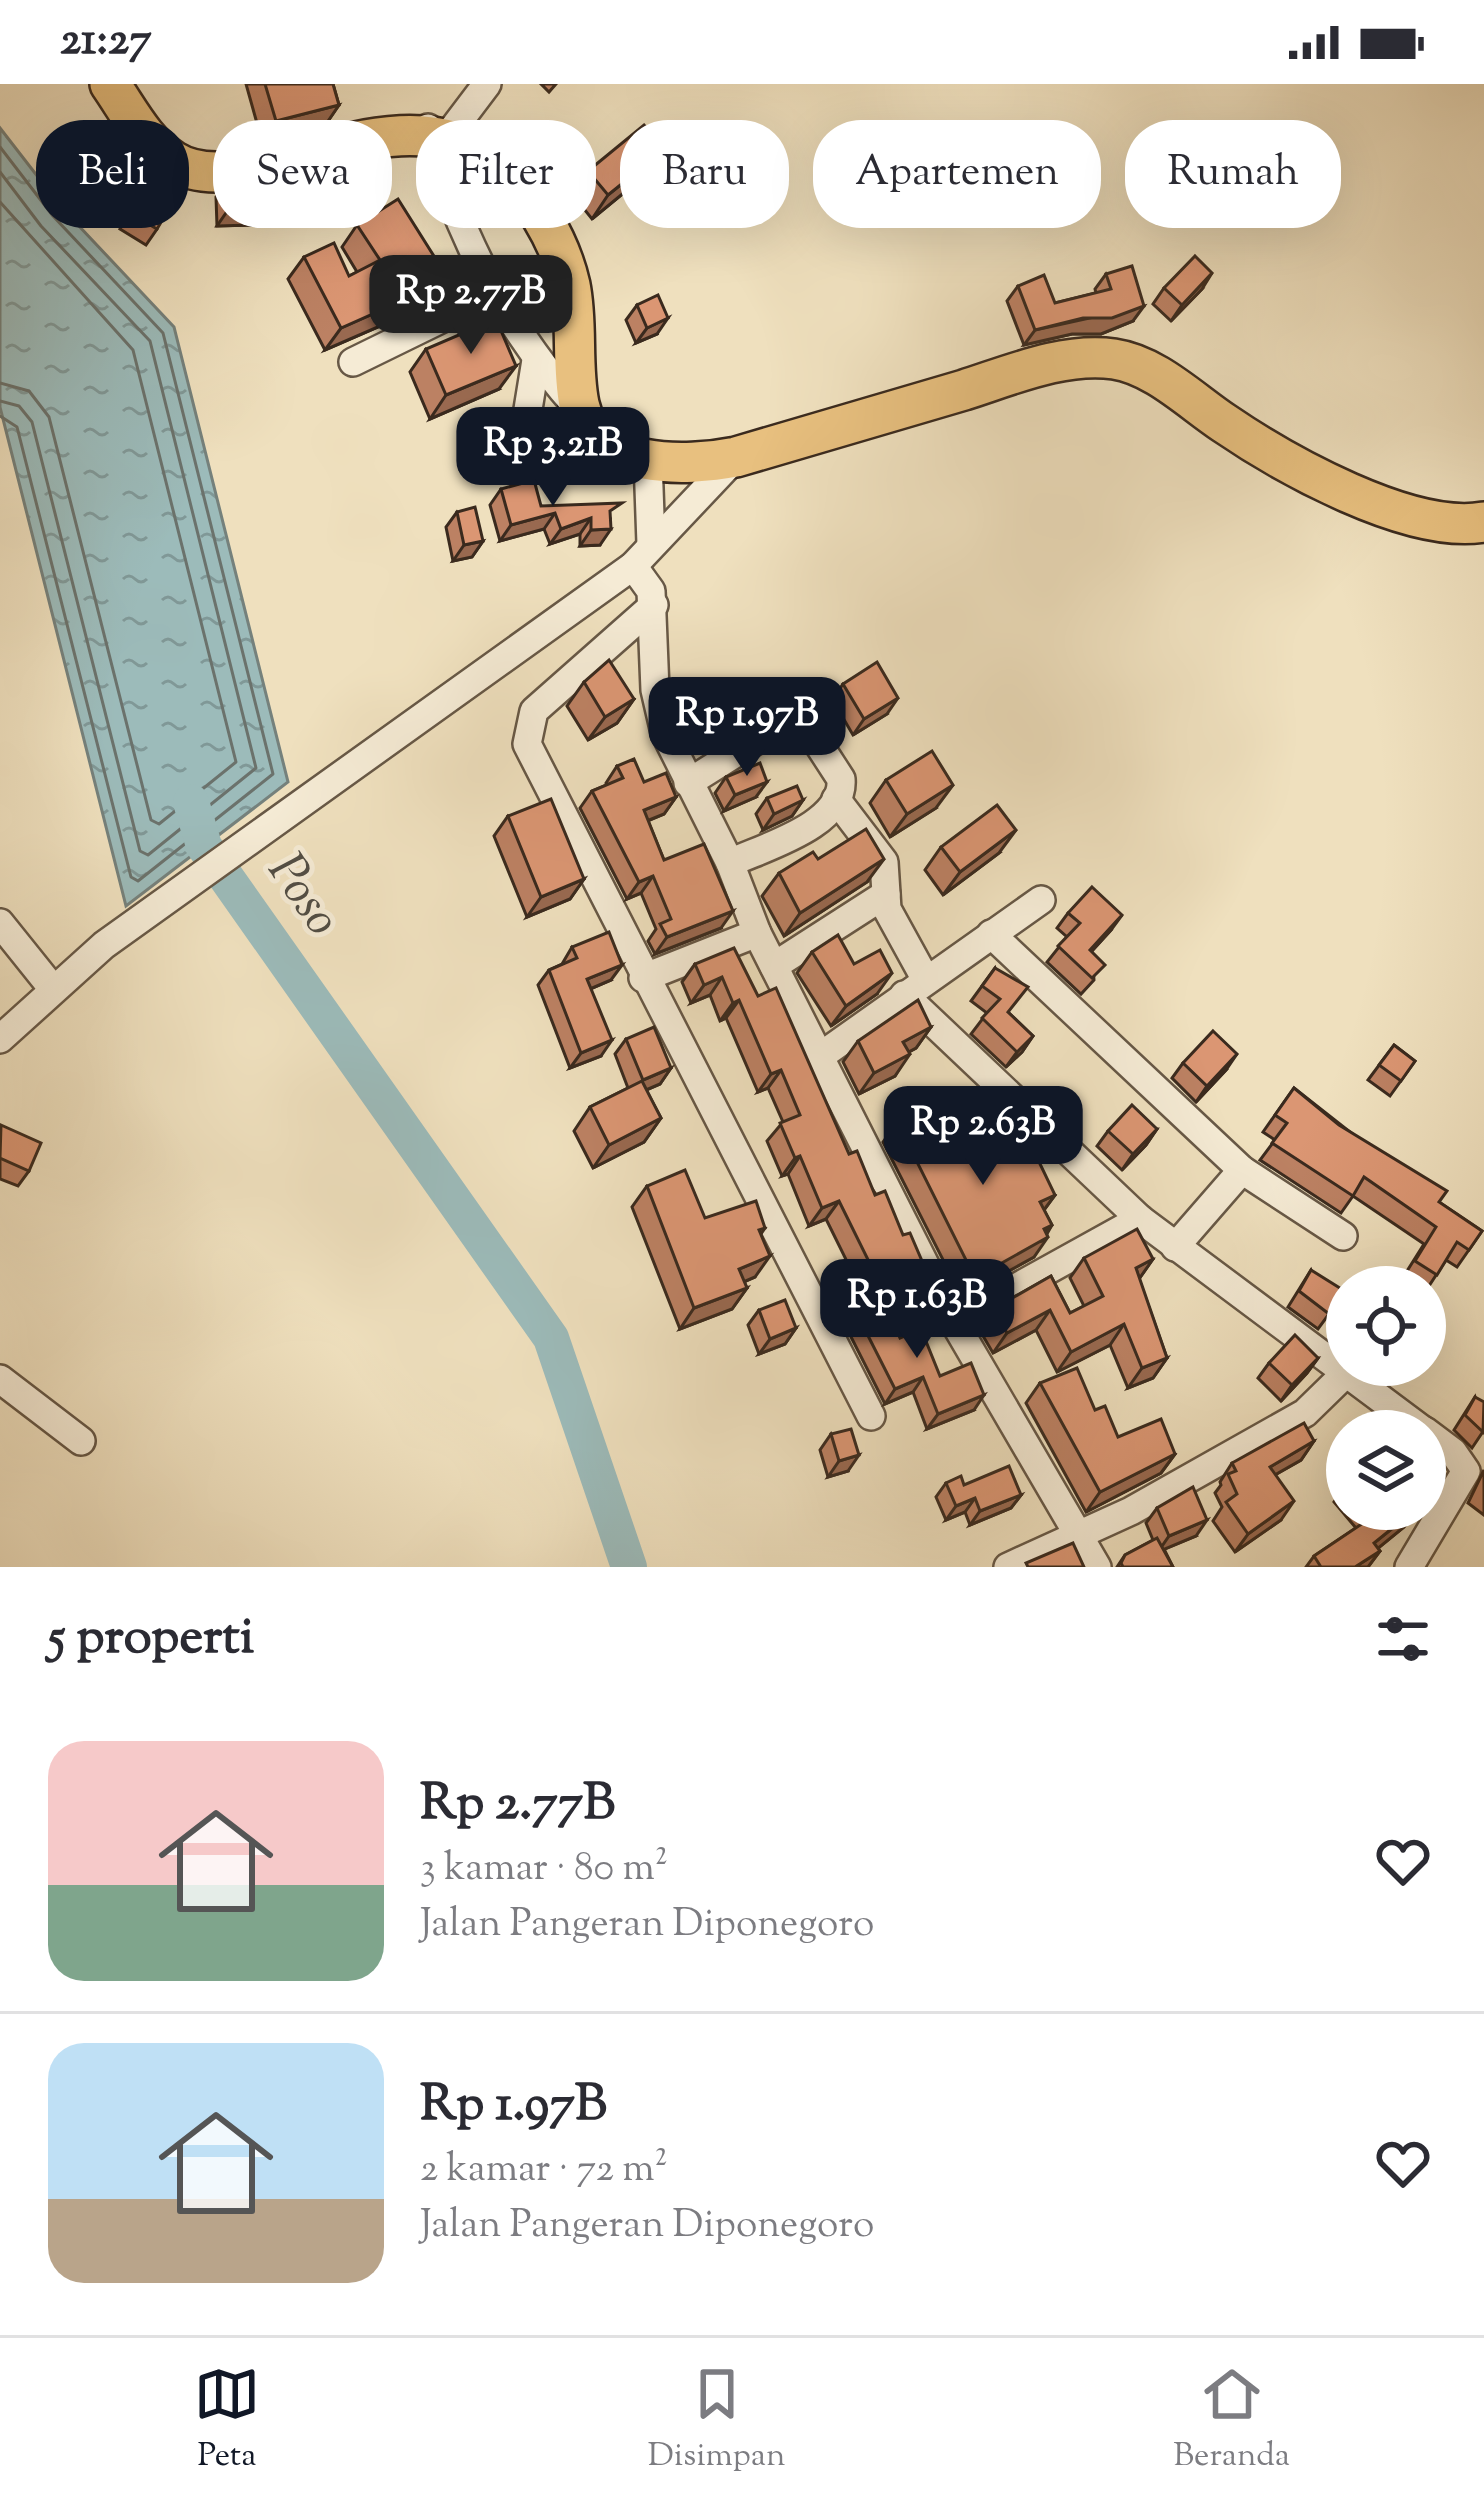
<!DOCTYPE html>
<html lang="id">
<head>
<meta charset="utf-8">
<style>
	:root { --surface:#fff; --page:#f7f7f7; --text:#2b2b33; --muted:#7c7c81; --line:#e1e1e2; --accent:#111827 }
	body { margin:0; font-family:"Sorts Mill Goudy",serif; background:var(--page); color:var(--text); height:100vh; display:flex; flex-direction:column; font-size:45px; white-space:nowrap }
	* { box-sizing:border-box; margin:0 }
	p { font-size:39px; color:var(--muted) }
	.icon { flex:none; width:66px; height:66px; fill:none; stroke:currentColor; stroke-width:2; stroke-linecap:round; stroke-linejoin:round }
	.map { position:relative; height:1483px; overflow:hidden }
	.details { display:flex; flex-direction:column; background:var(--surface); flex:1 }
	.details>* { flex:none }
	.banner { position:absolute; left:36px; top:36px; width:1413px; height:108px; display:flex; gap:24px }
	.controls { position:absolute; left:1326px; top:1182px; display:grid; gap:24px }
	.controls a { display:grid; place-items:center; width:120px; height:120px; border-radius:50%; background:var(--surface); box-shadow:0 12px 48px #0002; font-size:60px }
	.price { position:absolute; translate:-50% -102px; padding:0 27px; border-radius:24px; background:var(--accent); color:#fff; font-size:39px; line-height:78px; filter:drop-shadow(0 3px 6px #0008) }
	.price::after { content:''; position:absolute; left:50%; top:72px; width:36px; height:27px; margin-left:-18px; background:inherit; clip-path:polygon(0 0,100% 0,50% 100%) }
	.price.selected { background:#222; color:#fff }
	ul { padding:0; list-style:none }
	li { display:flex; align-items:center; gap:36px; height:300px; padding:0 48px }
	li+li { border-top:3px solid var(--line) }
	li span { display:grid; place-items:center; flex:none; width:336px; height:240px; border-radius:36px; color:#555 }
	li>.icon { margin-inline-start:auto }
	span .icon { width:144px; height:144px; fill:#fffc; stroke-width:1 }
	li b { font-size:51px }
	h2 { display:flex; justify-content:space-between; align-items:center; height:144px; padding:0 48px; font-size:51px }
	.tag { padding:0 42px; border-radius:48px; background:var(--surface); box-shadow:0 12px 48px #0002; font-size:42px; line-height:108px }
	.tag.selected { background:var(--accent); color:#fff }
	.status { display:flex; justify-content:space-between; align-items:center; height:84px; padding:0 60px; background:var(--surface); direction:ltr }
	.status svg { height:33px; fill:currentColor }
	.menu { display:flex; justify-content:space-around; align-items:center; height:168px; border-top:3px solid var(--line); background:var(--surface); font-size:33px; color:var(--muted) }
	.menu a { display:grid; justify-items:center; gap:6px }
	.menu .selected { color:var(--accent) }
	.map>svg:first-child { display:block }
	.water { fill:url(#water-ripples); stroke:#75817c; stroke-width:3 }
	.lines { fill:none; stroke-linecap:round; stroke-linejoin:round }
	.shore { stroke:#6b726c; stroke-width:3 }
	.river { stroke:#9cbbba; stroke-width:36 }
	.minor-casing { stroke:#675846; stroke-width:32 }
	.highway-casing { stroke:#3a2a1e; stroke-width:44 }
	.minor { stroke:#f5ebd5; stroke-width:27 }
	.highway { stroke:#e8c07f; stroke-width:39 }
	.wall { fill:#bc8163; stroke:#3a2a1e; stroke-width:3 }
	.shaded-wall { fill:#996950; stroke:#3a2a1e; stroke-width:3 }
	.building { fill:#db9673; stroke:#3a2a1e; stroke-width:3 }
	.labels { text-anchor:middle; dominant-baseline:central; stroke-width:10; stroke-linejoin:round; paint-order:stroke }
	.water-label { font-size:51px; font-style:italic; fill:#524e45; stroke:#f5ebd5 }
</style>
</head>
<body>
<div class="status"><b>21:27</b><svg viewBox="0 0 49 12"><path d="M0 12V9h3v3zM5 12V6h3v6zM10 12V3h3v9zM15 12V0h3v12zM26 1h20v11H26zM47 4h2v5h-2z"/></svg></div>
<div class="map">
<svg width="1484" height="1483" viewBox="0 0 1484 1483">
	<defs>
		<pattern id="water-ripples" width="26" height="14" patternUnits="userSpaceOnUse" patternTransform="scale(3)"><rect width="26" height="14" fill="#9cbbba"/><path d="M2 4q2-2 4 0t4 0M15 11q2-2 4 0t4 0" fill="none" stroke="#809897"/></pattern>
	</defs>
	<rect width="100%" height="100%" fill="#efe0be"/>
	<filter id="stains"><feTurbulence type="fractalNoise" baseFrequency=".00167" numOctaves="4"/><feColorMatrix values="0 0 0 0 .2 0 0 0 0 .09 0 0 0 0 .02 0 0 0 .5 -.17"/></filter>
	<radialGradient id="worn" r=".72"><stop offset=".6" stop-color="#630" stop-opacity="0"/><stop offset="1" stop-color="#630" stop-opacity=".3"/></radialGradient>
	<polygon class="water" points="0,44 62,124 174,243 288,698 126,822 0,323"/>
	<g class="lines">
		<g class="shore">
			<polyline points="0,63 53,132 163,249 273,690 138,797 131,793 17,343 0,332"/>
			<polyline points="0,88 41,142 150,257 256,684 148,771 140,767 32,338 19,322 0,317"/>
			<polyline points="0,118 133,266 236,678 159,740 151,736 49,333 29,307 0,299"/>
		</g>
		<polyline class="river" points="191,718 204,762 551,1254 629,1483"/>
		<defs>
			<g id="minor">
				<path d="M428 44C458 150 504 241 578 324"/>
				<polyline points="450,49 487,0"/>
				<polyline points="353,278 496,208"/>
				<polyline points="648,376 651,460"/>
				<polyline points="518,387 536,276"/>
				<polyline points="633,482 651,507 655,606 665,649 730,779 757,849 954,1238 1097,1483"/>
				<polyline points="654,521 534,627 527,660 871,1332"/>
				<path d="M688 699 793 633 806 641 841 695C845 741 764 763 730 779"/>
				<polyline points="836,715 884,778 887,825 926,896"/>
				<polyline points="0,839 53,905"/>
				<polyline points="991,850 1242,1086 1343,1152"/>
				<polyline points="774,882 886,810"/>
				<polyline points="643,894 757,849"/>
				<polyline points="904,911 1140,1135 1424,1347"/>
				<polyline points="0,955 104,861 633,482 736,373"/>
				<polyline points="822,971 1041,816"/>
				<polyline points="1175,1163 1242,1086"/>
				<polyline points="954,1238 1140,1135"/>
				<polyline points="0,1295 81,1357"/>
				<polyline points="1008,1483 1131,1427 1305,1329 1346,1289"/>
				<polyline points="1409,1483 1466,1387 1453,1368 1425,1347"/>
			</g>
			<path id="highway" d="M110 0C130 29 143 57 173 77 247 124 389 0 496 78 530 107 560 156 570 201 578 240 571 281 579 320 593 386 686 383 736 373 812 351 888 329 964 306 1011 291 1064 268 1114 275 1155 281 1191 317 1224 339 1284 380 1410 451 1484 438"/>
		</defs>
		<use href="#minor" class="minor-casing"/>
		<use href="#highway" class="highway-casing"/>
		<use href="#minor" class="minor"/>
		<use href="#highway" class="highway"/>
	</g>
	<g class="wall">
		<polygon points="246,0 333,0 339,21 326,40 262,57"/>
		<polygon points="541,0 556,0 549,8"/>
		<polygon points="127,59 157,145 146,161 120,145 129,130 97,91 108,75"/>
		<polygon points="665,65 648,89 592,135 572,110 588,87"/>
		<polygon points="227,98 252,141 217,142 216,113"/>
		<polygon points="357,141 433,219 325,266 288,195 304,173 349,192 357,188 342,163"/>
		<polygon points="1106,190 1133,237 1101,250 1072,250 1024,261 1007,217 1018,202 1055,219 1096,209 1095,205"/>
		<polygon points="1164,204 1202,205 1171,237 1153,220"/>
		<polygon points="637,221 657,250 636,259 626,236"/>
		<polygon points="426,265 499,305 430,335 410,288"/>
		<polygon points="501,405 541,422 610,435 600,461 580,462 580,450 550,460 544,445 500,457 490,421"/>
		<polygon points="457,428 483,457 472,473 453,477 446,443"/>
		<polygon points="584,598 634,615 617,639 588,656 567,622"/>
		<polygon points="843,600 887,630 853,651 832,615"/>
		<polygon points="617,682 644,698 676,713 664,730 648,737 664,776 721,844 655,870 648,857 656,845 641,809 627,815 580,724 592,707 607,701 606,699"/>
		<polygon points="726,693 756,713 724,727 715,709"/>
		<polygon points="886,696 936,724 890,753 870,719"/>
		<polygon points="767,714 803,716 792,732 763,746 756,730"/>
		<polygon points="508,732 584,795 570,815 527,833 494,752"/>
		<polygon points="941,763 999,769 943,811 925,786"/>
		<polygon points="818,775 867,798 784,852 762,812 779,789"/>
		<polygon points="1068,829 1111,846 1092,867 1094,896 1081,910 1047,878 1067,853 1057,844"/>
		<polygon points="572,863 611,896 590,905 601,972 570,984 538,901 549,886 562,880"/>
		<polygon points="812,868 854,880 877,910 831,942 797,889"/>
		<polygon points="695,880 758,912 849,1070 925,1184 912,1202 868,1220 826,1135 809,1142 788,1090 782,1092 767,1057 783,1038 768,1004 758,1008 726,934 720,937 710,911 691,919 682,898"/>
		<polygon points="995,884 1009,929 1033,952 1022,968 1006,983 971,950 987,929 971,917"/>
		<polygon points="931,943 916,964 909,968 895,992 859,1010 843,978 858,957"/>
		<polygon points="626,955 671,984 660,1000 646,1006 661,1034 644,1058 593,1084 574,1047 590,1023 628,1004 615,970"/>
		<polygon points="1394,961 1415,977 1390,1012 1368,996"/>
		<polygon points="1183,979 1226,986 1196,1018 1172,994"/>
		<polygon points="1294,1004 1439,1118 1482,1147 1457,1183 1446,1176 1425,1208 1425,1203 1416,1203 1402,1195 1424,1160 1353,1112 1341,1129 1260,1076 1275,1056 1263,1048"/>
		<polygon points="897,1038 1055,1111 1044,1126 1052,1141 1034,1173 962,1213 883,1058"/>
		<polygon points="0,1043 29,1087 18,1102 0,1095"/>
		<polygon points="1157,1045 1146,1061 1122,1086 1097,1062 1108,1047"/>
		<polygon points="647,1102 705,1134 765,1144 761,1150 755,1193 744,1198 747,1204 732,1225 680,1245 632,1123"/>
		<polygon points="1084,1174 1153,1175 1139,1195 1167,1274 1153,1294 1128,1304 1110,1261 1057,1288 1036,1246 993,1269 979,1245 993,1225 1051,1192 1070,1229 1084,1222 1070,1194"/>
		<polygon points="1311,1186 1329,1230 1318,1245 1288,1223"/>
		<polygon points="759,1226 796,1244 785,1260 759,1270 748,1241"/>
		<polygon points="856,1228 900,1254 974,1326 927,1345 913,1308 885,1320 846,1243"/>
		<polygon points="1318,1274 1307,1289 1281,1317 1258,1294 1269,1279"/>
		<polygon points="1040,1299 1095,1326 1118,1353 1175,1370 1161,1389 1086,1428 1026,1319"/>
		<polygon points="1475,1313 1484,1346 1472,1364 1454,1346"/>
		<polygon points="831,1350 848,1387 828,1393 820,1366"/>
		<polygon points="1314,1357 1301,1376 1275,1391 1281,1436 1235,1468 1213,1437 1222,1423 1215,1409 1221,1401 1220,1398 1232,1379"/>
		<polygon points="1484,1386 1484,1431 1468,1419"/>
		<polygon points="946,1399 964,1401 1021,1411 1011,1424 970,1441 965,1428 946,1436 936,1413"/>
		<polygon points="1347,1399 1347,1425 1417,1425 1404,1443 1378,1464 1380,1467 1368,1483 1306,1483 1314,1472 1356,1444 1334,1418"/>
		<polygon points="1157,1424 1196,1452 1164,1465 1173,1483 1117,1483 1125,1471 1153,1456 1146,1439"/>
	</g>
	<g class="shaded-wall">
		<polygon points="339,21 326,40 262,57 276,37"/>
		<polygon points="665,65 648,89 592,135 608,111"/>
		<polygon points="263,125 252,141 217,142 228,126"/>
		<polygon points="1212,189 1202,205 1171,237 1182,221"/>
		<polygon points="449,196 433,219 325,266 341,244"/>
		<polygon points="1144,222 1133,237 1101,250 1072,250 1024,261 1035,246"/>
		<polygon points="668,234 657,250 636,259 647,244"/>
		<polygon points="516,282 499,305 430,335 446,311"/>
		<polygon points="555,429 544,445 500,457 511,441"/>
		<polygon points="591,434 580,450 550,460 561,445"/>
		<polygon points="611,445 600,461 580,462 591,446"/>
		<polygon points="483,457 472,473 453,477 464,461"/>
		<polygon points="898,614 887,630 853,651 864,635"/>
		<polygon points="634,615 617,639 588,656 605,633"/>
		<polygon points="767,698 756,713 724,727 735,711"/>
		<polygon points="953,701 936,724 890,753 907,730"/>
		<polygon points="676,713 664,730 632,743 644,726"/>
		<polygon points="803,716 792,732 763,746 774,730"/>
		<polygon points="1016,746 999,769 943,811 960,788"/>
		<polygon points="884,775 867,798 784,852 800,829"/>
		<polygon points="653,792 641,809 627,815 639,798"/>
		<polygon points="584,795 570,815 527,833 541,813"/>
		<polygon points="733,827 721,844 655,870 667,853"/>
		<polygon points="1122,831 1111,846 1079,881 1090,866"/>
		<polygon points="622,881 611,896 576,911 587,895"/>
		<polygon points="892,889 877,910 831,942 846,922"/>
		<polygon points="722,893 710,911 691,919 704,901"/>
		<polygon points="739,916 726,934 720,937 733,919"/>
		<polygon points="931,943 916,964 888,979 903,958"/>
		<polygon points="1033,952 1022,968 1006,983 1017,968"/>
		<polygon points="612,956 601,972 570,984 581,969"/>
		<polygon points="910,970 895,992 859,1010 874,989"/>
		<polygon points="1237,970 1226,986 1196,1018 1207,1002"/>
		<polygon points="671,984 660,1000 632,1012 643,996"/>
		<polygon points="781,986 768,1004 758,1008 771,990"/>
		<polygon points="661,1034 644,1058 593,1084 609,1061"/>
		<polygon points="1157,1045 1146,1061 1122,1086 1133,1070"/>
		<polygon points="800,1072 788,1090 782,1092 795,1074"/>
		<polygon points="1055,1111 1041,1130 1040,1118"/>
		<polygon points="839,1117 826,1135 809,1142 822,1124"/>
		<polygon points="1052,1141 1040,1158 1048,1153 1034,1173 962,1213 975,1194"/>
		<polygon points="770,1172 755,1193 725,1206 739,1185"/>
		<polygon points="1153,1175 1139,1195 1136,1184"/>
		<polygon points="925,1184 912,1202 868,1220 881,1202"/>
		<polygon points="747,1204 732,1225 680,1245 694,1224"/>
		<polygon points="1050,1226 1036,1246 993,1269 1007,1249"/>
		<polygon points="1124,1240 1110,1261 1057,1288 1071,1268"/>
		<polygon points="796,1244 785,1260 759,1270 770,1255"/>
		<polygon points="1167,1274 1153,1294 1128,1304 1142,1284"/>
		<polygon points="1318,1274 1307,1289 1281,1317 1292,1301"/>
		<polygon points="923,1293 913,1308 885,1320 895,1305"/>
		<polygon points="984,1311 974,1326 927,1345 938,1330"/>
		<polygon points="1314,1357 1301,1376 1257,1401 1270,1383"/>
		<polygon points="1175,1370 1161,1389 1086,1428 1100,1408"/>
		<polygon points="859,1371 848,1387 828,1393 839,1377"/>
		<polygon points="1021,1411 1011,1424 970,1441 980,1427"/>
		<polygon points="975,1414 965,1428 946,1436 956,1422"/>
		<polygon points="1294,1417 1281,1436 1235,1468 1248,1450"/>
		<polygon points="1417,1425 1404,1443 1360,1479 1374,1459"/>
		<polygon points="1207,1436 1196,1452 1158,1468 1169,1452"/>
		<polygon points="1380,1467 1368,1483 1355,1483"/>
	</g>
	<g class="building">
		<polygon points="265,0 333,0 339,21 276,37"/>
		<polygon points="644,41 665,65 608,111 588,87"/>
		<polygon points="127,59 154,91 159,82 185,98 157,145 131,130 140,115 108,75"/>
		<polygon points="262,96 263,125 228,126 227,98"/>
		<polygon points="398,115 449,196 341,244 304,173 334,159 349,192 380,176 357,141"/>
		<polygon points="1195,172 1212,189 1182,221 1164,204"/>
		<polygon points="1132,182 1144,222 1112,234 1083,234 1035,246 1018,202 1044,191 1055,219 1111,205 1106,190"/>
		<polygon points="658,211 668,234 647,244 637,221"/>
		<polygon points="496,235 516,282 446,311 426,265"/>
		<polygon points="534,396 541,422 622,419 610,427 611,445 591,446 591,434 561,445 555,429 511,441 501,405"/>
		<polygon points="475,423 483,457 464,461 457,428"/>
		<polygon points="609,576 634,615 605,633 584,598"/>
		<polygon points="877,578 898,614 864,635 843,600"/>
		<polygon points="932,667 953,701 907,730 886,696"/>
		<polygon points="634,675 644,698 666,689 676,713 644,726 664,776 704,760 733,827 667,853 660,840 671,835 653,792 639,798 592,707 623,694 617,682"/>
		<polygon points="760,679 767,698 735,711 726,693"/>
		<polygon points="797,702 803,716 774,730 767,714"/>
		<polygon points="551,715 584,795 541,813 508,732"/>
		<polygon points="997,721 1016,746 960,788 941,763"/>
		<polygon points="866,745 884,775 800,829 779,789 813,768 818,775"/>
		<polygon points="1092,803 1122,831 1090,866 1105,881 1092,894 1058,862 1080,839 1068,829"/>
		<polygon points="609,848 622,881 587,895 612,956 581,969 549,886 577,874 572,863"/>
		<polygon points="838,851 854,880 880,866 892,889 846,922 812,868"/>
		<polygon points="734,864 758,912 776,904 849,1070 857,1067 875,1111 885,1107 903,1151 910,1149 925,1184 881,1202 839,1117 822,1124 800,1072 795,1074 780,1039 800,1031 781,986 771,990 739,916 733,919 722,893 704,901 695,880"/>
		<polygon points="995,884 1028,903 1008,928 1033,952 1017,968 982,934 1000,915 982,902"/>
		<polygon points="918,916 931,943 903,958 910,970 874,989 858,957"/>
		<polygon points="654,943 671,984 643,996 626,955"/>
		<polygon points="1213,947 1237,970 1207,1002 1183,979"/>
		<polygon points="1394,961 1415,977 1401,997 1379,981"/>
		<polygon points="642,997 661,1034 609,1061 590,1023"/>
		<polygon points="1294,1004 1339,1041 1447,1107 1439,1118 1482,1147 1469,1166 1457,1158 1437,1191 1415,1177 1436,1143 1364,1093 1353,1112 1272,1059 1287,1039 1275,1031"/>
		<polygon points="932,1019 957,1067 1018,1034 1055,1111 1040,1118 1052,1141 1044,1145 1048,1153 975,1194 897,1038"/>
		<polygon points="1132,1021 1157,1045 1133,1070 1108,1047"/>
		<polygon points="1,1041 41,1059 29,1087 0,1074"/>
		<polygon points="685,1086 705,1134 756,1117 765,1144 759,1146 770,1172 739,1185 747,1204 694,1224 647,1102"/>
		<polygon points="1137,1145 1153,1175 1136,1184 1167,1274 1142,1284 1124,1240 1071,1268 1050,1226 1007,1249 993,1225 1051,1192 1070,1229 1103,1212 1084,1174"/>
		<polygon points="1311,1186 1343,1206 1329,1230 1299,1207"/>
		<polygon points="785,1216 796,1244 770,1255 759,1226"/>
		<polygon points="884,1217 900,1254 921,1245 940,1292 971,1279 984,1311 938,1330 923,1293 895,1305 856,1228"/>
		<polygon points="1295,1251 1318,1274 1292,1301 1269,1279"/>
		<polygon points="1077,1284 1095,1326 1105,1322 1118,1353 1161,1335 1175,1370 1100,1408 1040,1299"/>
		<polygon points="1475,1313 1484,1318 1483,1348 1465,1331"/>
		<polygon points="1304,1339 1314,1357 1270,1383 1294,1417 1248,1450 1226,1418 1237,1410 1228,1390 1236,1387 1232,1379"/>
		<polygon points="851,1345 859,1371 839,1377 831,1350"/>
		<polygon points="1009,1382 1021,1411 980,1427 975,1414 956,1422 946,1399 961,1392 964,1401"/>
		<polygon points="1193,1403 1207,1436 1169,1452 1157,1424"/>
		<polygon points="1370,1425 1416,1425 1374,1459 1380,1467 1355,1483 1321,1483 1314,1472 1375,1431"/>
		<polygon points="1157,1454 1173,1483 1123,1483 1121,1479 1125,1471"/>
		<polygon points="1073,1459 1084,1483 1028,1483 1026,1479"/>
	</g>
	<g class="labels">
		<g class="water-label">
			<text transform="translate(302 812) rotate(55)">Poso</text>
		</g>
	</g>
	<rect width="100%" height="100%" filter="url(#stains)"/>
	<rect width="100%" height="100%" fill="url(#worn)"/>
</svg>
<div class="controls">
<a><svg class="icon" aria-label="locate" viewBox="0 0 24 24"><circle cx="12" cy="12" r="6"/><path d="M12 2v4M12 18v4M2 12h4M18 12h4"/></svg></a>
<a><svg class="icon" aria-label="layers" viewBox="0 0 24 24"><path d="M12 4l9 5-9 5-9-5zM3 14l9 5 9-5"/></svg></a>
</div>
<b class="price selected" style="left:471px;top:273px">Rp 2.77B</b>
<b class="price" style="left:553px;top:425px">Rp 3.21B</b>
<b class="price" style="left:747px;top:695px">Rp 1.97B</b>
<b class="price" style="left:983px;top:1104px">Rp 2.63B</b>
<b class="price" style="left:917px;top:1277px">Rp 1.63B</b>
<div class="banner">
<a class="tag selected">Beli</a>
<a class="tag">Sewa</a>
<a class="tag">Filter</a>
<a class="tag">Baru</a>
<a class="tag">Apartemen</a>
<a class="tag">Rumah</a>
</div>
</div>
<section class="details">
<h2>5 properti<svg class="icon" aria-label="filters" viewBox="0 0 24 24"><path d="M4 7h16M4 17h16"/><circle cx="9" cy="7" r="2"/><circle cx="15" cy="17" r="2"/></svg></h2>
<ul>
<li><span style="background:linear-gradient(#f6c9c9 60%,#7fa58c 0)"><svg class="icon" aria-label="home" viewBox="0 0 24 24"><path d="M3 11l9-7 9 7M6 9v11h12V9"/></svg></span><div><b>Rp 2.77B</b><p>3 kamar · 80 m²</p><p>Jalan Pangeran Diponegoro</p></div><svg class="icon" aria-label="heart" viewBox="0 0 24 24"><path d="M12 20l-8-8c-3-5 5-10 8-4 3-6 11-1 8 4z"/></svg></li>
<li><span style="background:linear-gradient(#bfe0f5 65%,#b9a48a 0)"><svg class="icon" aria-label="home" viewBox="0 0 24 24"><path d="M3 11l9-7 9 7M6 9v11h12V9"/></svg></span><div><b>Rp 1.97B</b><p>2 kamar · 72 m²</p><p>Jalan Pangeran Diponegoro</p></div><svg class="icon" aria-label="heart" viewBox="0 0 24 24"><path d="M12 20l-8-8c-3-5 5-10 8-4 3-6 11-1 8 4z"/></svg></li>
</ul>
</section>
<nav class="menu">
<a class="selected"><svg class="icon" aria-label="map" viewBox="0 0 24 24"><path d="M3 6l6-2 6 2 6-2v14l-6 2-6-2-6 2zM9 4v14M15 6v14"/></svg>Peta</a>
<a><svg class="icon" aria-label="saved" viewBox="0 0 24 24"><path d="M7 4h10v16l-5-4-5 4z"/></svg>Disimpan</a>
<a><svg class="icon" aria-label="home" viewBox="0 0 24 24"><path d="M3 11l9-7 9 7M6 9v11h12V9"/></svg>Beranda</a>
</nav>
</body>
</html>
